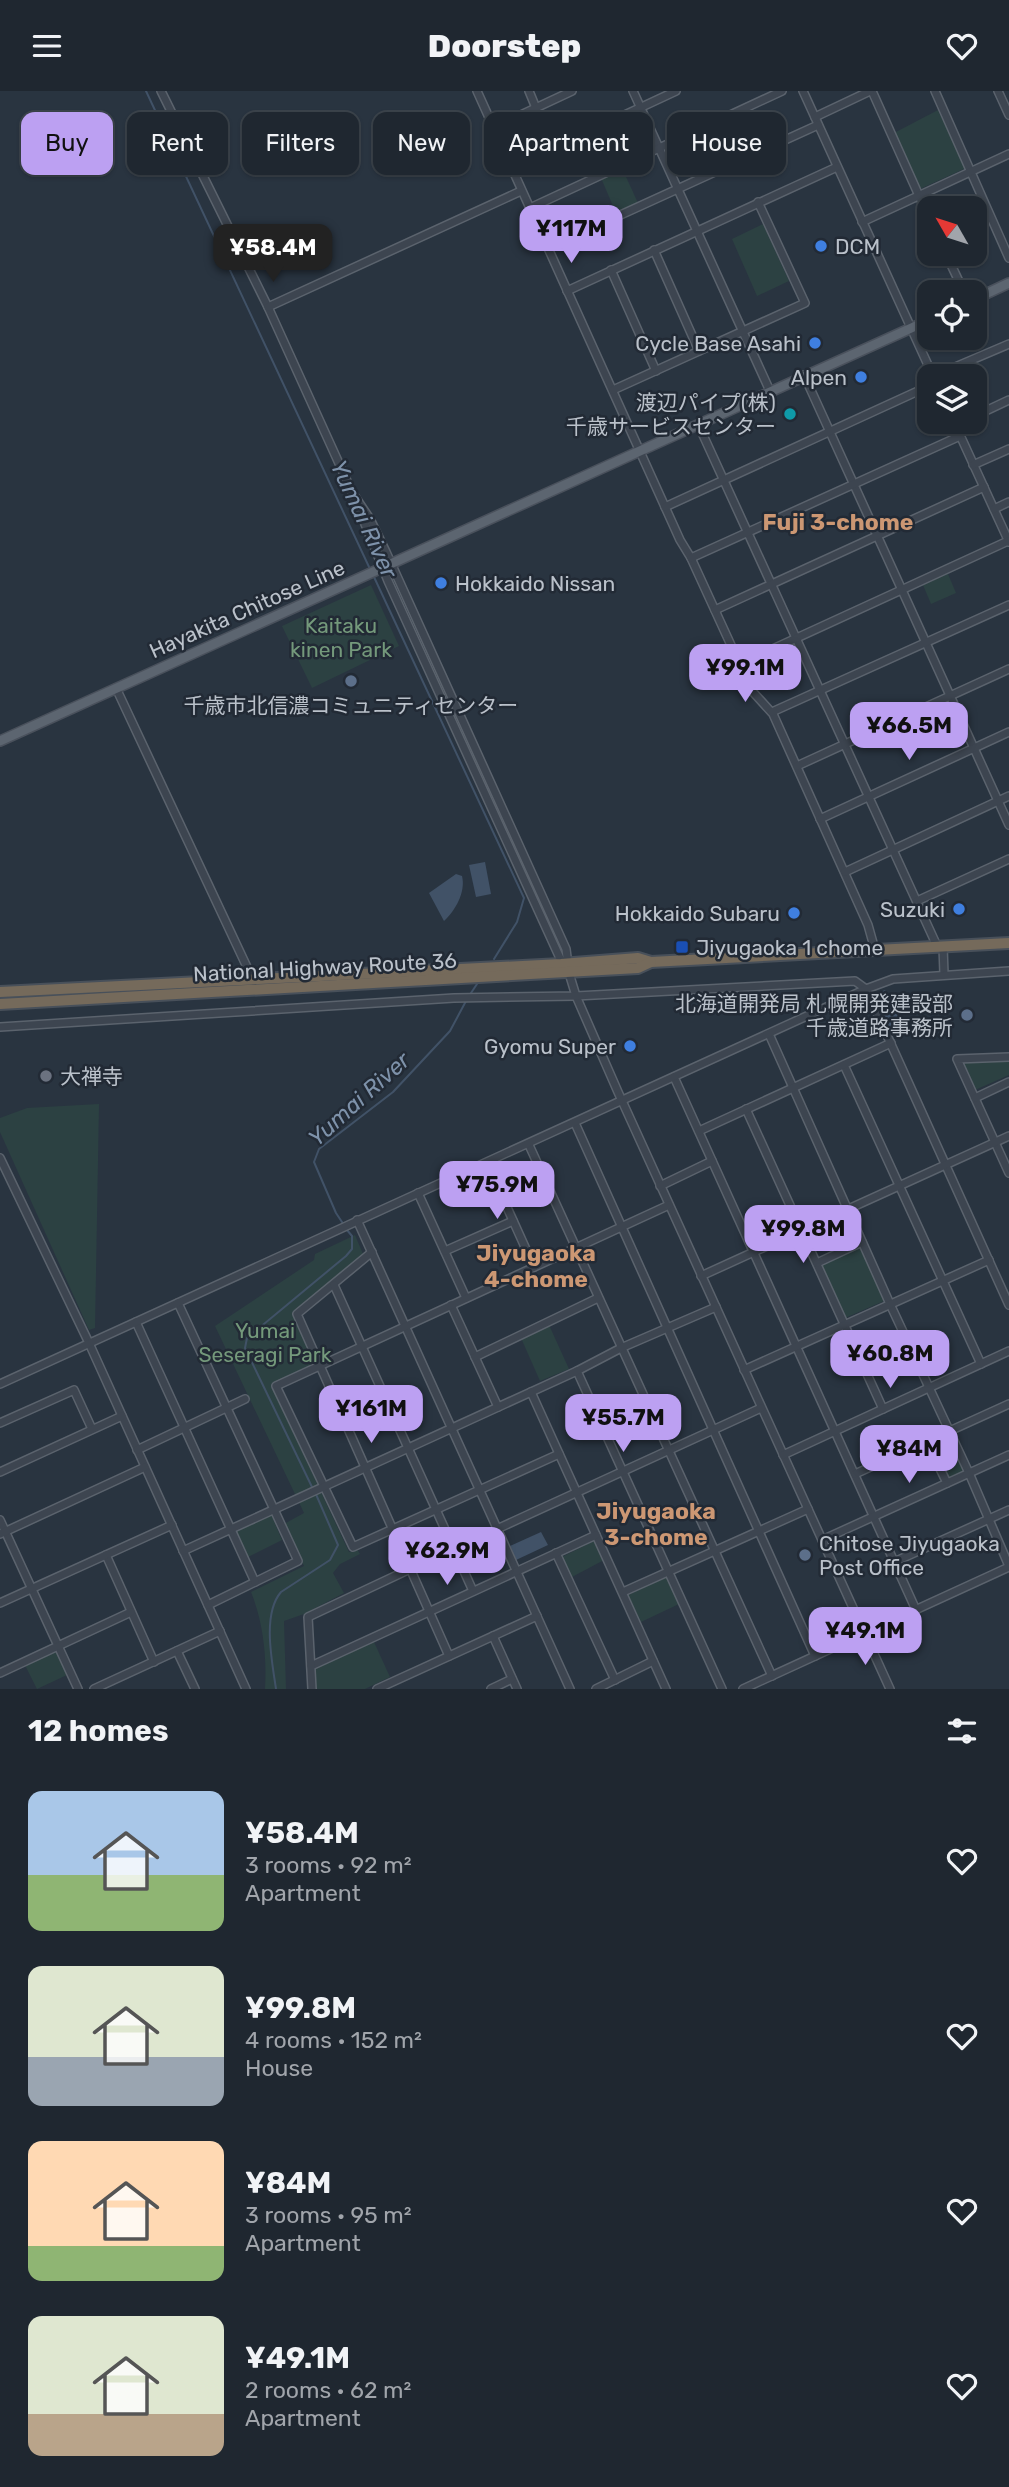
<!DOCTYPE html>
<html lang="en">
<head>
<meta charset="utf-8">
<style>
	:root { --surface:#1f2730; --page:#2c333c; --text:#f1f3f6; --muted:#a1a5ab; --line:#3c444c; --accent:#bca0f2 }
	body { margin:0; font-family:Rubik,"Noto Sans JP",sans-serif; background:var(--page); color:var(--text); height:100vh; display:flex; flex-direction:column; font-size:26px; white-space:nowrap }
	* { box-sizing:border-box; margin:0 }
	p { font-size:23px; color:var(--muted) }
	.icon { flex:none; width:38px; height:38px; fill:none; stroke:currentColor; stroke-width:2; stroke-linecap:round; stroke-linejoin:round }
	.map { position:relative; height:1598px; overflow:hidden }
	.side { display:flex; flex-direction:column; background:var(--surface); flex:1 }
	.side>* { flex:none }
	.hud { position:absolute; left:21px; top:21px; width:968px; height:63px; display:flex; gap:14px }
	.needle { width:46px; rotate:309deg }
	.tools { position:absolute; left:917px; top:105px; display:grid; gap:14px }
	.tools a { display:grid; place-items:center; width:70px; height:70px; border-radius:14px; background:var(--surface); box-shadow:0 2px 5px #0004,0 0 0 2px var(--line); font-size:35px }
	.price { position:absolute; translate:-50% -60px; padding:0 16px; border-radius:14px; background:var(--accent); color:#111; font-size:23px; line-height:46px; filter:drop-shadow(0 2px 4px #0008) }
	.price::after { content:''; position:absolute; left:50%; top:42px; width:21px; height:16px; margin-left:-10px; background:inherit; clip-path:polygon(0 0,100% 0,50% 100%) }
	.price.selected { background:#222; color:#fff }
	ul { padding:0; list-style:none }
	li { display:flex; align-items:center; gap:21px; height:175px; padding:0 28px }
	li span { display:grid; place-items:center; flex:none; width:196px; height:140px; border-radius:14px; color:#555 }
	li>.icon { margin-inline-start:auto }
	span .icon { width:84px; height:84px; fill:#fffc; stroke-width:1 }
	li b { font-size:30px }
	h2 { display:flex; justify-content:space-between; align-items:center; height:84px; padding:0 28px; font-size:30px }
	.chip { padding:0 24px; border-radius:14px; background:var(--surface); box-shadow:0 2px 5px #0004,0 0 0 2px var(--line); font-size:24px; line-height:63px }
	.chip.selected { background:var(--accent); color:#111 }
	header { display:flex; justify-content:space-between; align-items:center; height:91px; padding:0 28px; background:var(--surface); font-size:32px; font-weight:800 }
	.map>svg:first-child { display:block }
	.green { fill:#2c4142 }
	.water { fill:#415267 }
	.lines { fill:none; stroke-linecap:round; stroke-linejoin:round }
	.stream { stroke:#415267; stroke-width:2 }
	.minor-casing { stroke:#5b636d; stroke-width:10 }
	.major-casing { stroke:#4a515c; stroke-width:12 }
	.highway-casing { stroke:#48505a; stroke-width:14 }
	.minor { stroke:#3d4550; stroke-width:7 }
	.major { stroke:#5c6570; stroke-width:9 }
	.highway { stroke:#756a5b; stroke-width:10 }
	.shop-dot { fill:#3f7fe0; stroke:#222a35; stroke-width:2.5 }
	.culture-dot { fill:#0f9aa8; stroke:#222a35; stroke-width:2.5 }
	.service-dot { fill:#5c6f8a; stroke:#222a35; stroke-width:2.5 }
	.transit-dot { fill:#1a4fb4; stroke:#222a35; stroke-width:2.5 }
	.worship-dot { fill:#6b7280; stroke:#222a35; stroke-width:2.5 }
	.labels { text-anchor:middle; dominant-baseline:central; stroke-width:5; stroke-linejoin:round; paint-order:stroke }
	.poi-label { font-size:21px; fill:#bac1ca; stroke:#222a35; text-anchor:end }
	.street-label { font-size:21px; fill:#bac1ca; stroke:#222a35 }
	.park-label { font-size:21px; fill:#74997b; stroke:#222a35 }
	.water-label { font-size:23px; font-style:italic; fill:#7e92aa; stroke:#222a35 }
	.neighbourhood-label { font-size:23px; font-weight:bold; fill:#cc9773; stroke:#222a35 }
</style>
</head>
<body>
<header><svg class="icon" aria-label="menu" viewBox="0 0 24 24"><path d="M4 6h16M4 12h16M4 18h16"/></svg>Doorstep<svg class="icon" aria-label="heart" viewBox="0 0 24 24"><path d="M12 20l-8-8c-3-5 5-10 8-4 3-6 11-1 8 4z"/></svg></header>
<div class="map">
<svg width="1009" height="1598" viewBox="0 0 1009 1598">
	<rect width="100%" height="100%" fill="#293440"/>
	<g class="green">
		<polygon points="938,19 966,77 920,98 894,42"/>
		<polygon points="622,77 638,112 616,122 601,87"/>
		<polygon points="763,133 789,190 757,205 732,148"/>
		<polygon points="948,483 956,502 931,513 923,494"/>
		<polygon points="371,494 399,555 312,597 282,535"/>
		<polygon points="1009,969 1009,984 975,999 964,974 966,972"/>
		<polygon points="99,1013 95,1237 89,1239 0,1041 0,1027 27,1017"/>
		<path d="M355 1144 363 1163 293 1223 315 1273 271 1294 349 1461 357 1458 360 1463 340 1473 333 1482 344 1502 304 1523 284 1530 286 1598H265C267 1565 263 1531 251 1501L304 1475 284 1433 304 1422 215 1235 314 1169 315 1163Z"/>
		<polygon points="861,1155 884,1210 845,1227 821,1174"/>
		<polygon points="549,1234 569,1278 540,1290 521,1247"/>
		<polygon points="949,1346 966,1380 948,1388 932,1354"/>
		<polygon points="271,1423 282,1449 248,1466 236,1440"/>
		<polygon points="594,1450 604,1469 572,1486 562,1466"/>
		<polygon points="667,1486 679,1513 641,1531 628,1504"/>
		<polygon points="374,1551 390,1586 365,1598 316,1598 314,1577"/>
		<polygon points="56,1560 67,1584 37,1598 25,1574"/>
	</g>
	<g class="water">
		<polygon points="485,771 491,803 476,806 469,774"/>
		<path d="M456 783 462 785C466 801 455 820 444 830L429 802Z"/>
		<polygon points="885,899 902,934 889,939 874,904"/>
		<polygon points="541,1441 548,1454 516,1469 510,1455"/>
	</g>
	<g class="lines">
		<g class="stream">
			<polyline points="146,0 370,478"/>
			<polyline points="374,486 524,807 517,831 494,868"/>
			<polyline points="469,905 477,893"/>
			<polyline points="344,1134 336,1122 314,1071 319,1058 393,1001 450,940 466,910"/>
			<polyline points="312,1396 245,1257 247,1247 346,1165 352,1158 352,1145 347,1139"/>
			<path d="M276 1598C272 1570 262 1523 281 1501L330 1469 338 1454 315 1401"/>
		</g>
		<defs>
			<g id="minor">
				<polyline points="161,0 268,216 352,401 388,490 564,876"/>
				<polyline points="477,0 680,449 691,467 752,600 773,623 868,834 875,859"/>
				<polyline points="529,0 536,17"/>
				<polyline points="633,0 770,300"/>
				<polyline points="803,0 933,285"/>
				<polyline points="872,0 929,127"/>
				<polyline points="935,0 1009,167"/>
				<polyline points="998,0 1009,24"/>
				<polyline points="815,26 870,0"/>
				<polyline points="493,37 572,0"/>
				<polyline points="511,77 676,0"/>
				<polyline points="530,117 782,0"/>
				<polyline points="862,131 1009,63"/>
				<polyline points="548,157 818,34"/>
				<polyline points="654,159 699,260"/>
				<polyline points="946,163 964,201"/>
				<polyline points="611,179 656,280"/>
				<polyline points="567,200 837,76"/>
				<polyline points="268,216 521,100"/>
				<polyline points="804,284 1009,734"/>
				<polyline points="934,285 1009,253"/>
				<polyline points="613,299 805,212 758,111"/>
				<polyline points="975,325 1009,309"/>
				<polyline points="954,331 1009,451"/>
				<polyline points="698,333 937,855"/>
				<polyline points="973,374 1009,358"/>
				<polyline points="352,401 370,428 386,461 566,858 569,882 576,905 618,1001 890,1598"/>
				<polyline points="665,416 929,295"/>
				<polyline points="994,418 1009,411"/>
				<polyline points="691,467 960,345"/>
				<polyline points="715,519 984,396"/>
				<polyline points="740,573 1008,450"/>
				<polyline points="116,597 254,891"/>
				<polyline points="772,621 1009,514"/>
				<polyline points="797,675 1009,578"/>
				<polyline points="820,728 1009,641"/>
				<polyline points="845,781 1009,705"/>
				<polyline points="917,810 1009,768"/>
				<polyline points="943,855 944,883"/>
				<polyline points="0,936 454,907 576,905 855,890 866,898 1009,1214"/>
				<polyline points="769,943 890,1213 969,1382 1009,1475"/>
				<polyline points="1009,966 957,968 1009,1082"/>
				<polyline points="844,974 981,1273"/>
				<polyline points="674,986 916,1519"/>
				<polyline points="975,1007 1009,991"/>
				<polyline points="746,1018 883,1318"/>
				<polyline points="575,1032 815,1565"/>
				<polyline points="699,1040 891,952"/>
				<polyline points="529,1054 772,1585"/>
				<polyline points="0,1067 89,1252 246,1598"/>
				<polyline points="487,1072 534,1176"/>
				<polyline points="660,1095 712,1070"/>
				<polyline points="418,1102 466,1207"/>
				<polyline points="357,1129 570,1598"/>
				<polyline points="445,1160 513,1130"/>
				<polyline points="372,1161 297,1223 449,1565"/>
				<polyline points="817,1172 862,1151"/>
				<polyline points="701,1185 1009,1045"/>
				<polyline points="334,1194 473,1500"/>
				<polyline points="178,1212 298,1470 208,1514"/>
				<polyline points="451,1214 498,1316"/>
				<polyline points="136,1231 255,1491"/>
				<polyline points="475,1266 598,1207"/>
				<polyline points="744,1279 989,1169"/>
				<polyline points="577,1280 722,1598"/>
				<polyline points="0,1293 866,898 893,888 1009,880"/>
				<polyline points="531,1301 666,1598"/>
				<polyline points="0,1332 74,1299 92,1338"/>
				<polyline points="927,1351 947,1392"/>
				<polyline points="137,1359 245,1308"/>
				<polyline points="559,1363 353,1456 276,1295 669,1114"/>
				<polyline points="783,1364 1009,1260"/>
				<polyline points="0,1381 122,1325"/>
				<polyline points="855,1383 1009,1313"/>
				<polyline points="0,1429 78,1598"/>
				<polyline points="497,1438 761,1317"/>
				<polyline points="0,1443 145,1376"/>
				<polyline points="822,1449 1009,1364"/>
				<polyline points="183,1460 577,1280 621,1257 716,1216"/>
				<polyline points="556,1462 615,1589"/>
				<polyline points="106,1464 154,1571"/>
				<polyline points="894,1471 1009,1419"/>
				<polyline points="623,1501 808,1418"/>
				<polyline points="0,1512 172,1434"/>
				<polyline points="493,1545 517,1598"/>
				<polyline points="177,1560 195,1598"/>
				<polyline points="311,1575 596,1444"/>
				<polyline points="0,1582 131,1521"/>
				<polyline points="94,1598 220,1540"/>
				<polyline points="312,1598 308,1526 410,1478"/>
				<polyline points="377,1598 537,1525"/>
				<polyline points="491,1598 512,1588"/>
				<polyline points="596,1598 653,1570"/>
				<polyline points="743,1598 1009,1476"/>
			</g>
			<g id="major">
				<polyline points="975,208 1009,192"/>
				<polyline points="0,650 929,229"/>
			</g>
			<g id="highway">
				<polyline points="0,901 561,873 638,867 651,871 1009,852"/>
				<polyline points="0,913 638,877 651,871"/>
			</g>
		</defs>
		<use href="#minor" class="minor-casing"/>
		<use href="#major" class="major-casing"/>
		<use href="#highway" class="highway-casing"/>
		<use href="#minor" class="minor"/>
		<use href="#major" class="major"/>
		<use href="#highway" class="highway"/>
	</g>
	<g class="shop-dot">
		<circle cx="821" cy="155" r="7"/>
		<circle cx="815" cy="252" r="7"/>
		<circle cx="861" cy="286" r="7"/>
		<circle cx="441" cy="492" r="7"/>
		<circle cx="959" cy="818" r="7"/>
		<circle cx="794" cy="822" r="7"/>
		<circle cx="630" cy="955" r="7"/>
	</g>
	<circle class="culture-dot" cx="790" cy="323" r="7"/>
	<g class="service-dot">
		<circle cx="351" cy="590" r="7"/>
		<circle cx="967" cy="924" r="7"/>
		<circle cx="805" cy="1464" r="7"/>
	</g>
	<rect class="transit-dot" x="675" y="849" width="14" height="14" rx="3.5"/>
	<circle class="worship-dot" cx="46" cy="985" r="7"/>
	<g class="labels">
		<g class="poi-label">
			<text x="835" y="155" text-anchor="start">DCM</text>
			<text x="801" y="252">Cycle Base Asahi</text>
			<text x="847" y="286">Alpen</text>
			<text x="776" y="311">渡辺パイプ(株)<tspan x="776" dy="24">千歳サービスセンター</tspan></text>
			<text x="455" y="492" text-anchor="start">Hokkaido Nissan</text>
			<text x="351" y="614" text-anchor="middle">千歳市北信濃コミュニティセンター</text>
			<text x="945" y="818">Suzuki</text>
			<text x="780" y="822">Hokkaido Subaru</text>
			<text x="696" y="856" text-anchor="start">Jiyugaoka 1 chome</text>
			<text x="953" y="912">北海道開発局 札幌開発建設部<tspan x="953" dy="24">千歳道路事務所</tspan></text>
			<text x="616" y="955">Gyomu Super</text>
			<text x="60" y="985" text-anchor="start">大禅寺</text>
			<text x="819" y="1452" text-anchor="start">Chitose Jiyugaoka<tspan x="819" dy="24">Post Office</tspan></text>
		</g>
		<g class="street-label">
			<text transform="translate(247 518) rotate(-24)">Hayakita Chitose Line</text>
			<text transform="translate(325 876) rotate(-3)">National Highway Route 36</text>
		</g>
		<g class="park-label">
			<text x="341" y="534">Kaitaku<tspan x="341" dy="24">kinen Park</tspan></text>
			<text x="265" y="1239">Yumai<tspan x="265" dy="24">Seseragi Park</tspan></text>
		</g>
		<g class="water-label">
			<text transform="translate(364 428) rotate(65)">Yumai River</text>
			<text transform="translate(359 1008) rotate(-42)">Yumai River</text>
		</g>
		<g class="neighbourhood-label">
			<text x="838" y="431">Fuji 3-chome</text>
			<text x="536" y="1162">Jiyugaoka<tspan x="536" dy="26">4-chome</tspan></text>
			<text x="656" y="1420">Jiyugaoka<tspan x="656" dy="26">3-chome</tspan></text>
		</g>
	</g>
</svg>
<div class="tools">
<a><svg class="needle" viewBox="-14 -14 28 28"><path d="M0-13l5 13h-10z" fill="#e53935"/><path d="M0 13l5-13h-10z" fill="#a1a5ab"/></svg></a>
<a><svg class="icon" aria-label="locate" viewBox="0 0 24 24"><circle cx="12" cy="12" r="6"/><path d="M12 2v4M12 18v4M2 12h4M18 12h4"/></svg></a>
<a><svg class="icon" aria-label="layers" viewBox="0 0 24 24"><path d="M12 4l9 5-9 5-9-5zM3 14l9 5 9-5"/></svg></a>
</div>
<b class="price" style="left:571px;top:174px">¥117M</b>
<b class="price selected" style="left:273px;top:193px">¥58.4M</b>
<b class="price" style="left:745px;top:613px">¥99.1M</b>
<b class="price" style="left:909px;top:671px">¥66.5M</b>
<b class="price" style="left:497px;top:1130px">¥75.9M</b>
<b class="price" style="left:803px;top:1174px">¥99.8M</b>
<b class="price" style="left:890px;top:1299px">¥60.8M</b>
<b class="price" style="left:371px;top:1354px">¥161M</b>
<b class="price" style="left:623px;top:1363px">¥55.7M</b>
<b class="price" style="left:909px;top:1394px">¥84M</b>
<b class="price" style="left:447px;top:1496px">¥62.9M</b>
<b class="price" style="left:865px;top:1576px">¥49.1M</b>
<div class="hud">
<a class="chip selected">Buy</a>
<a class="chip">Rent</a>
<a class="chip">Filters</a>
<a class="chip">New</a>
<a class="chip">Apartment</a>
<a class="chip">House</a>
</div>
</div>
<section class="side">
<h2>12 homes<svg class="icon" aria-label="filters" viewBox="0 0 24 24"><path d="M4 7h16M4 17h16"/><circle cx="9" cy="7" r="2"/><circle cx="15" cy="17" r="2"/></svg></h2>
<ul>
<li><span style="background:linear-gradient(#a9c7e8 60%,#8fb573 0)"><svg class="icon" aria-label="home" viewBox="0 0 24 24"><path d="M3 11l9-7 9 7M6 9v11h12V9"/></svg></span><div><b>¥58.4M</b><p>3 rooms · 92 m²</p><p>Apartment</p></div><svg class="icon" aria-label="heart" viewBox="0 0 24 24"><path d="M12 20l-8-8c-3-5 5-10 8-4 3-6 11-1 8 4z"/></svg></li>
<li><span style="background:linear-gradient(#dfe7d0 65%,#9aa5b1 0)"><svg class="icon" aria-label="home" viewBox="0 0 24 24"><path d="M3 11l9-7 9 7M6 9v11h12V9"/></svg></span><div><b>¥99.8M</b><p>4 rooms · 152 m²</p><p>House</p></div><svg class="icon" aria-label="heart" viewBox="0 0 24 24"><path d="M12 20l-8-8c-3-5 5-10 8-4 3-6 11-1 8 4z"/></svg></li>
<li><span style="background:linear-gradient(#ffd9b3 75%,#8fb573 0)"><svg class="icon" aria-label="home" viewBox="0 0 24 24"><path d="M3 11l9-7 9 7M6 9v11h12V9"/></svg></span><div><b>¥84M</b><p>3 rooms · 95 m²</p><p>Apartment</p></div><svg class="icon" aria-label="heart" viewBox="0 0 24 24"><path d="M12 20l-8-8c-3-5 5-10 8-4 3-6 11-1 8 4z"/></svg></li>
<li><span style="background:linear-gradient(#dfe7d0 70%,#b9a48a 0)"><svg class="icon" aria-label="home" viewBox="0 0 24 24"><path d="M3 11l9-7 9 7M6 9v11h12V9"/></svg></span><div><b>¥49.1M</b><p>2 rooms · 62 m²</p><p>Apartment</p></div><svg class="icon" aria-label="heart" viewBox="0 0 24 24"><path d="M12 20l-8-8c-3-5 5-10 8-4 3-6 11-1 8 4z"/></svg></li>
</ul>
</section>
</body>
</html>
